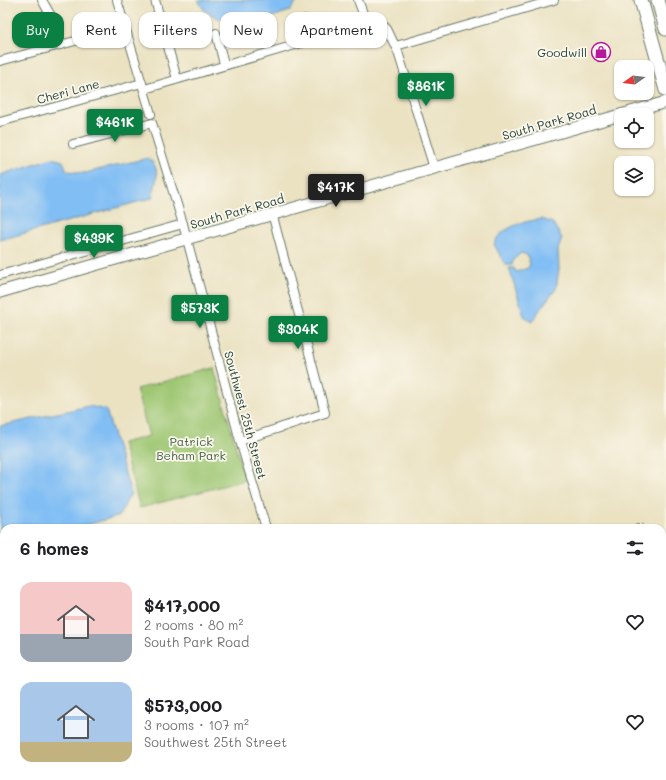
<!DOCTYPE html>
<html lang="en">
<head>
<meta charset="utf-8">
<style>
	:root { --surface:#fff; --page:#f6f6f6; --text:#202124; --muted:#757577; --accent:#0b8043 }
	body { margin:0; font-family:Mali,sans-serif; background:var(--page); color:var(--text); height:100vh; display:flex; flex-direction:column; font-size:15px; white-space:nowrap }
	* { box-sizing:border-box; margin:0 }
	p { font-size:13px; color:var(--muted) }
	.icon { flex:none; width:22px; height:22px; fill:none; stroke:currentColor; stroke-width:2; stroke-linecap:round; stroke-linejoin:round }
	.map { position:relative; flex:1; overflow:hidden }
	.drawer { position:absolute; left:0px; top:524px; width:666px; height:256px; display:flex; flex-direction:column; background:var(--surface); border-radius:12px 12px 0 0; box-shadow:0 1px 3px #0004 }
	.drawer>* { flex:none }
	.banner { position:absolute; left:12px; top:12px; width:400px; height:36px; display:flex; gap:8px }
	.needle { width:26px; rotate:256deg }
	.buttons { position:absolute; left:614px; top:60px; display:grid; gap:8px }
	.buttons a { display:grid; place-items:center; width:40px; height:40px; border-radius:8px; background:var(--surface); box-shadow:0 1px 3px #0004; font-size:20px }
	.price { position:absolute; translate:-50% -34px; padding:0 9px; border-radius:4px; background:var(--accent); color:#fff; font-size:13px; line-height:26px; filter:drop-shadow(0 1px 2px #0008) }
	.price::after { content:''; position:absolute; left:50%; top:24px; width:12px; height:9px; margin-left:-6px; background:inherit; clip-path:polygon(0 0,100% 0,50% 100%) }
	.price.selected { background:#222; color:#fff }
	ul { padding:0; list-style:none }
	li { display:flex; align-items:center; gap:12px; height:100px; padding:0 20px }
	li span { display:grid; place-items:center; flex:none; width:112px; height:80px; border-radius:12px; color:#555 }
	li>.icon { margin-inline-start:auto }
	span .icon { width:48px; height:48px; fill:#fffc; stroke-width:1 }
	li b { font-size:17px }
	h2 { display:flex; justify-content:space-between; align-items:center; height:48px; padding:0 20px; font-size:17px }
	.pill { padding:0 14px; border-radius:12px; background:var(--surface); box-shadow:0 1px 3px #0004; font-size:14px; line-height:36px }
	.pill.selected { background:var(--accent); color:#fff }
	.map>svg:first-child { display:block }
	.built { fill:#f1d5bd }
	.green { fill:#9fc773; stroke:#5f8254 }
	.water { fill:#81bef4; stroke:#507e94 }
	.lines { fill:none; stroke-linecap:round; stroke-linejoin:round }
	.street-casing { stroke:#676; stroke-width:10 }
	.secondary-casing { stroke:#676; stroke-width:13 }
	.primary-casing { stroke:#676; stroke-width:15 }
	.street { stroke:#fff; stroke-width:8 }
	.secondary { stroke:#fff; stroke-width:11 }
	.primary { stroke:#fff; stroke-width:13 }
	.labels { text-anchor:middle; dominant-baseline:central; stroke-width:3.5; stroke-linejoin:round; paint-order:stroke }
	.poi-label { font-size:12px; fill:#1f3d34; stroke:#fbf7ec; text-anchor:end }
	.street-label { font-size:12px; fill:#1f3d34; stroke:#fbf7ec }
	.park-label { font-size:12px; fill:#3f6044; stroke:#fbf7ec }
</style>
</head>
<body>
<div class="map">
<svg width="666" height="780" viewBox="0 0 666 780">
	<rect width="100%" height="100%" fill="#fbf7ec"/>
	<filter id="ink" filterUnits="userSpaceOnUse"><feTurbulence type="fractalNoise" baseFrequency=".025" numOctaves="2"/><feDisplacementMap in="SourceGraphic" scale="8" xChannelSelector="R" yChannelSelector="G"/><feConvolveMatrix kernelMatrix="1 2 1 2 8 2 1 2 1" color-interpolation-filters="sRGB"/></filter>
	<filter id="wash" filterUnits="userSpaceOnUse"><feTurbulence type="fractalNoise" baseFrequency=".012" numOctaves="4" result="noise"/><feDisplacementMap in="SourceGraphic" scale="16" xChannelSelector="R" yChannelSelector="G"/><feGaussianBlur stdDeviation="0.9" result="paint"/><feColorMatrix in="noise" values="0 0 0 0 0 0 0 0 0 0 0 0 0 0 0 0 0 1.4 0 .05"/><feComposite in="paint" operator="in"/></filter>
	<g filter="url(#wash)">
		<rect width="100%" height="100%" fill="#ebe2c2"/>
		<polygon class="built" points="666,560 666,605 662,591 662,561"/>
		<polygon class="green" points="214,368 245,480 140,508 122,443 149,436 136,389"/>
		<g class="water">
			<polygon points="198,0 298,0 290,11 257,22 228,24 204,10"/>
			<path d="M52 158 63 161 67 171 85 173 148 158C162 168 156 184 152 198L0 240V175Z"/>
			<path d="M542 219 553 223 562 238 558 250 559 269 556 289 543 305 532 322 524 316 509 268H514L516 272 528 268 530 264 527 255 521 253 514 259 512 265H505L494 244C500 227 525 221 542 219Z"/>
			<polygon points="89,406 106,410 131,493 119,516 75,528 4,528 4,776 70,776 67,780 0,780 0,426"/>
		</g>
	</g>
	<g filter="url(#ink)">
		<g class="lines">
			<defs>
				<g id="street">
					<polyline points="42,0 55,23 60,45"/>
					<polyline points="117,0 151,114"/>
					<polyline points="155,0 177,79"/>
					<polyline points="358,0 364,16 382,24 387,29 398,52 434,168"/>
					<polyline points="305,19 312,40"/>
					<polyline points="216,33 224,64"/>
					<polyline points="396,46 554,0"/>
					<polyline points="0,61 124,28"/>
					<polyline points="148,88 360,26 371,20"/>
					<polyline points="0,122 142,83"/>
					<polyline points="73,144 152,123 183,224 240,441 266,528"/>
					<polyline points="0,275 183,224"/>
					<polyline points="240,441 325,413 272,213"/>
					<polyline points="638,528 640,528"/>
					<polyline points="662,605 666,619"/>
					<polyline points="662,681 666,680"/>
					<polyline points="213,776 214,780"/>
					<polyline points="462,776 463,780"/>
					<polyline points="321,780 334,776"/>
				</g>
				<polyline id="secondary" points="0,292 666,102"/>
				<g id="primary">
					<polyline points="641,0 666,90"/>
					<polyline points="658,0 666,29"/>
				</g>
			</defs>
			<use href="#street" class="street-casing"/>
			<use href="#secondary" class="secondary-casing"/>
			<use href="#primary" class="primary-casing"/>
			<use href="#street" class="street"/>
			<use href="#secondary" class="secondary"/>
			<use href="#primary" class="primary"/>
		</g>
	</g>
	<defs>
		<symbol id="shop-ring" viewBox="-11 -11 22 22"><circle r="9.5" fill="#fbf7ec" stroke="#b5179e" stroke-width="1.5"/><path d="M-5-2.5h2.3a2.7 3.5 0 0 1 5.4 0H5L5.5 6h-11ZM-1.5-2.5h3a1.5 2.3 0 0 0-3 0Z" fill="#b5179e"/></symbol>
	</defs>
	<g fill-rule="evenodd">
		<use href="#shop-ring" x="590" y="41" width="22" height="22"/>
	</g>
	<g class="labels">
		<g class="poi-label">
			<text x="587" y="52">Goodwill</text>
		</g>
		<g class="street-label">
			<text transform="translate(68 91) rotate(-15)">Cheri Lane</text>
			<text transform="translate(549 122) rotate(-16)">South Park Road</text>
			<text transform="translate(237 211) rotate(-16)">South Park Road</text>
			<text transform="translate(246 415) rotate(75)">Southwest 25th Street</text>
		</g>
		<g class="park-label">
			<text x="191" y="441">Patrick<tspan x="191" dy="14">Beham Park</tspan></text>
		</g>
	</g>
</svg>
<div class="buttons">
<a><svg class="needle" viewBox="-14 -14 28 28"><path d="M0-13l5 13h-10z" fill="#e53935"/><path d="M0 13l5-13h-10z" fill="#757577"/></svg></a>
<a><svg class="icon" aria-label="locate" viewBox="0 0 24 24"><circle cx="12" cy="12" r="6"/><path d="M12 2v4M12 18v4M2 12h4M18 12h4"/></svg></a>
<a><svg class="icon" aria-label="layers" viewBox="0 0 24 24"><path d="M12 4l9 5-9 5-9-5zM3 14l9 5 9-5"/></svg></a>
</div>
<b class="price" style="left:426px;top:107px">$861K</b>
<b class="price" style="left:115px;top:143px">$461K</b>
<b class="price selected" style="left:336px;top:208px">$417K</b>
<b class="price" style="left:94px;top:259px">$439K</b>
<b class="price" style="left:200px;top:329px">$573K</b>
<b class="price" style="left:298px;top:350px">$304K</b>
<div class="banner">
<a class="pill selected">Buy</a>
<a class="pill">Rent</a>
<a class="pill">Filters</a>
<a class="pill">New</a>
<a class="pill">Apartment</a>
</div>
<section class="drawer">
<h2>6 homes<svg class="icon" aria-label="filters" viewBox="0 0 24 24"><path d="M4 7h16M4 17h16"/><circle cx="9" cy="7" r="2"/><circle cx="15" cy="17" r="2"/></svg></h2>
<ul>
<li><span style="background:linear-gradient(#f6c9c9 65%,#9aa5b1 0)"><svg class="icon" aria-label="home" viewBox="0 0 24 24"><path d="M3 11l9-7 9 7M6 9v11h12V9"/></svg></span><div><b>$417,000</b><p>2 rooms · 80 m²</p><p>South Park Road</p></div><svg class="icon" aria-label="heart" viewBox="0 0 24 24"><path d="M12 20l-8-8c-3-5 5-10 8-4 3-6 11-1 8 4z"/></svg></li>
<li><span style="background:linear-gradient(#a9c7e8 75%,#c2b280 0)"><svg class="icon" aria-label="home" viewBox="0 0 24 24"><path d="M3 11l9-7 9 7M6 9v11h12V9"/></svg></span><div><b>$573,000</b><p>3 rooms · 107 m²</p><p>Southwest 25th Street</p></div><svg class="icon" aria-label="heart" viewBox="0 0 24 24"><path d="M12 20l-8-8c-3-5 5-10 8-4 3-6 11-1 8 4z"/></svg></li>
</ul>
</section>
</div>
</body>
</html>
